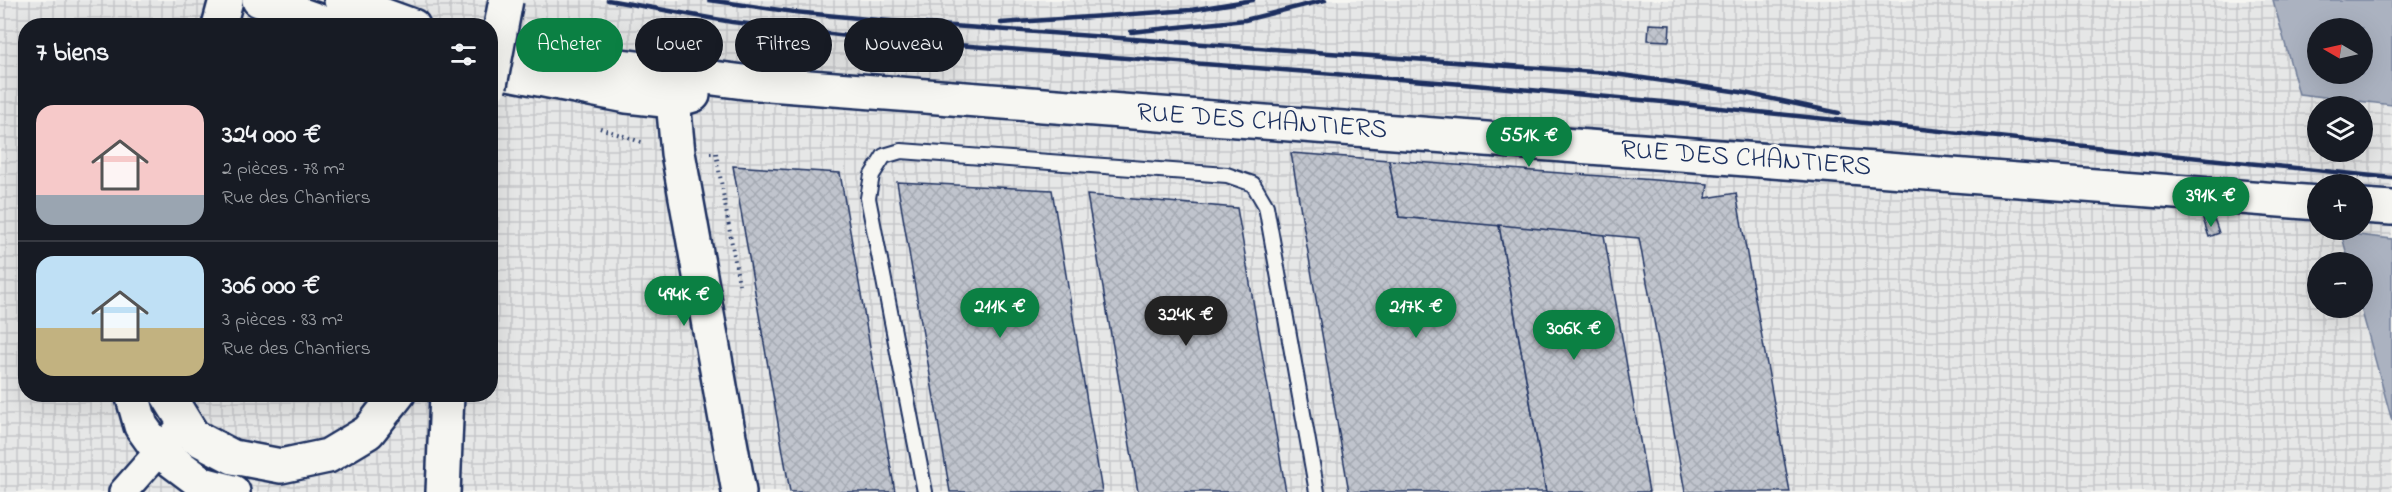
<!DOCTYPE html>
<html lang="fr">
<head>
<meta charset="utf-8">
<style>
	:root { --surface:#171b24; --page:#242831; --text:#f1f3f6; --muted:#9ea1a6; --line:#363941; --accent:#0b8043 }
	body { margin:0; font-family:"Indie Flower",sans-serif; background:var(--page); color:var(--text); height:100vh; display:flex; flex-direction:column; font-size:22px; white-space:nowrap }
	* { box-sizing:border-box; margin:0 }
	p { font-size:20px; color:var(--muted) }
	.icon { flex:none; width:33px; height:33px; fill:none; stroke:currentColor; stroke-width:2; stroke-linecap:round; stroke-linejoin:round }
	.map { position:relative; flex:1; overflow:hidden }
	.drawer { position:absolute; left:18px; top:18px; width:480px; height:384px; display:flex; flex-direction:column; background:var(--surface); border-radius:24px; box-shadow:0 6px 24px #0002 }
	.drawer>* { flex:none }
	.banner { position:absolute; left:516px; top:18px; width:570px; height:54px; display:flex; gap:12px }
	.needle { width:39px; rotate:279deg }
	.controls { position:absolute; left:2307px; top:18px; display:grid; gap:12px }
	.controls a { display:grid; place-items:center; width:66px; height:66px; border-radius:50%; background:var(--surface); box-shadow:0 6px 24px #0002; font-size:30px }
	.price { position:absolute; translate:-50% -51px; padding:0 14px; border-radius:21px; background:var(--accent); color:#fff; font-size:20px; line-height:39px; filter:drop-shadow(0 2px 3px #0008) }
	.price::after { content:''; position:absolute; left:50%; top:36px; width:18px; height:14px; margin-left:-9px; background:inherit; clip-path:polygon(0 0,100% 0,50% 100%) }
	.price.on { background:#222; color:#fff }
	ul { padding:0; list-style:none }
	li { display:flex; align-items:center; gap:18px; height:150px; padding:0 18px }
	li+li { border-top:2px solid var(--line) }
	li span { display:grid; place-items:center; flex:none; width:168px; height:120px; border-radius:18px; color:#555 }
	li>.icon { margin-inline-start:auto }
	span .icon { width:72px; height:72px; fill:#fffc; stroke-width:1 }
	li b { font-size:26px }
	h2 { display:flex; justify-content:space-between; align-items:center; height:72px; padding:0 18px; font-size:26px }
	.chip { padding:0 21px; border-radius:27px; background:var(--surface); box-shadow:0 6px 24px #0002; font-size:21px; line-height:54px }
	.chip.on { background:var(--accent); color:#fff }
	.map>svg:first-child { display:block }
	.industrial { fill:url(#industrial-grid); fill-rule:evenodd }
	.water { fill:#abb2c0; stroke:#717e99; stroke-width:1.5; fill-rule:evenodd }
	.building { fill:url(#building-cross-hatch); stroke:#1b2f5e; stroke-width:1.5 }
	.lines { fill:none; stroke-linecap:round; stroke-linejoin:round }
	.service-casing { stroke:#1b2f5e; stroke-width:18 }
	.minor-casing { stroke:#1b2f5e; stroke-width:32 }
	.tertiary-casing { stroke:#1b2f5e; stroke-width:38 }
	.secondary-casing { stroke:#1b2f5e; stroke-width:38 }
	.path { stroke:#1b2f5e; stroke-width:4; stroke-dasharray:1.5 4.5; stroke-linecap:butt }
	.service { stroke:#f6f6f2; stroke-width:14 }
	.minor { stroke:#f6f6f2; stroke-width:27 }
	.tertiary { stroke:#f6f6f2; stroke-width:33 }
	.secondary { stroke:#f6f6f2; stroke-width:33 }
	.rail { stroke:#1b2f5e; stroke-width:4.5 }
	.secondary-bridge-casing { stroke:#1b2f5e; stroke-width:38; stroke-linecap:butt }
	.secondary-bridge { stroke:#f6f6f2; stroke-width:33 }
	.labels { text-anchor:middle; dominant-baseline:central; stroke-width:6; stroke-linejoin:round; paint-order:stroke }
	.street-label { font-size:27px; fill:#1b2f5e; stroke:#f6f6f2 }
</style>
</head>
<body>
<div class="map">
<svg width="2392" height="492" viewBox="0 0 2392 492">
	<defs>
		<pattern id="industrial-grid" width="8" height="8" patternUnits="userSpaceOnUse" patternTransform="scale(1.5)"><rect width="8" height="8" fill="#e6e7e7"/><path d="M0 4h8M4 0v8" fill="none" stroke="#c5c6c9"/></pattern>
		<pattern id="building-cross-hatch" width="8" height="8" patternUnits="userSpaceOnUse" patternTransform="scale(1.5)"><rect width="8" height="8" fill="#c0c4cd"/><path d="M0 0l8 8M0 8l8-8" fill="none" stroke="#a4a9b2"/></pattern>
	</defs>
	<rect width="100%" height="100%" fill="#f6f6f2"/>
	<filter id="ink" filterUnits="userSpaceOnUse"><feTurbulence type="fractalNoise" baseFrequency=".0167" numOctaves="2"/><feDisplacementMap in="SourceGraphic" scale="12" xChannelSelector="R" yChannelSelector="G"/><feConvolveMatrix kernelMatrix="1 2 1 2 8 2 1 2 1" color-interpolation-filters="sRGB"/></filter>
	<g filter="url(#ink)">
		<path class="industrial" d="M0 0H2273L2299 94 2392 105V239L2342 233 2349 262H2318V308H2361L2392 421V492H0ZM26 26H490V394H26ZM2318 106H2362V152H2318ZM2318 184H2362V230H2318Z"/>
		<g class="water">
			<path d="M2273 0H2392V105L2299 94ZM2318 28H2362V74H2318Z"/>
			<polygon points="2341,233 2392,239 2392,421 2361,308 2362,262 2349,262"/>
		</g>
		<g class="building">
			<polygon points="1649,24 1670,25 1669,41 1648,40"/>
			<polygon points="1291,153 1389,160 1399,217 1499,225 1546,492 1349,492"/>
			<polygon points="1389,160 1708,184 1706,198 1736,193 1790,492 1685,492 1639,238 1399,217"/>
			<polygon points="733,166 840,173 895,492 790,492"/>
			<polygon points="897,182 1052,190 1102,492 950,492"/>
			<polygon points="1087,195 1237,208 1286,492 1138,492"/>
			<polygon points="2203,219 2215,221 2219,233 2209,237"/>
			<polygon points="1499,225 1604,235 1649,492 1546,492"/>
		</g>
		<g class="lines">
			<defs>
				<polyline id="service" points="925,492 868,198 872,175 884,156 901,151 1227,175 1253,184 1266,206 1317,492"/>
				<polyline id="minor" points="123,492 184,423"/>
				<g id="tertiary">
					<polyline points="259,0 333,26"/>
					<polyline points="341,0 413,26"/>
					<polyline points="219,26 226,0"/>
					<polyline points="490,49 744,82 2318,203"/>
					<polyline points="508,73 627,96 673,101 693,95"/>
					<polyline points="677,74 673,101 678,153 739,492"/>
					<polyline points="2362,206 2392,208"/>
					<polyline points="132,394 141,426 159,451 203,484 233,492"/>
					<polyline points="167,394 193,436 233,457 281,466 328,456 368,432 398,394"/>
				</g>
				<polyline id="secondary" points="443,492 447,394"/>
			</defs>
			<use href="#service" class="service-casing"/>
			<use href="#minor" class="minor-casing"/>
			<use href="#tertiary" class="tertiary-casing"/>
			<use href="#secondary" class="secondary-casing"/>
			<g class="path">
				<polyline points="600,128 644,143"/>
				<polyline points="710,153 716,153 739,284"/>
			</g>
			<use href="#service" class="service"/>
			<use href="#minor" class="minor"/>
			<use href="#tertiary" class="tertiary"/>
			<use href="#secondary" class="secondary"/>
			<g class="rail">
				<polyline points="608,0 732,22 855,37 1463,84 1663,102 2392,178"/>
				<polyline points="709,0 794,12 911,23 1608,73 1740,92 1839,113"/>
				<polyline points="1001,23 1191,10 1253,0"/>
				<polyline points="1131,32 1245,20 1325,0"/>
			</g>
			<defs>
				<polyline id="secondary-bridge" points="490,85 506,0"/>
			</defs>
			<use href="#secondary-bridge" class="secondary-bridge-casing"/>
			<use href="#secondary-bridge" class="secondary-bridge"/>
		</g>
	</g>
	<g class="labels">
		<g class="street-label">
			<text transform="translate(1262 122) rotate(4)">RUE DES CHANTIERS</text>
			<text transform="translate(1746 159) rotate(4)">RUE DES CHANTIERS</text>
		</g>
	</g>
</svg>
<div class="controls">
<a><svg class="needle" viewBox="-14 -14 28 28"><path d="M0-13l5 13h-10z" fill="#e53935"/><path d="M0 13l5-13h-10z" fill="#9ea1a6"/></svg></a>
<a><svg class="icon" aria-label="layers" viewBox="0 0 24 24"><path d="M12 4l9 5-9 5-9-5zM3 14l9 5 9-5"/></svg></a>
<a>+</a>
<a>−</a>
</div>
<b class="price" style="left:1529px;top:168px">551K €</b>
<b class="price" style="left:2211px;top:228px">391K €</b>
<b class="price" style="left:684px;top:327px">494K €</b>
<b class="price" style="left:1000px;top:339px">211K €</b>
<b class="price" style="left:1416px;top:339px">217K €</b>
<b class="price on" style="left:1186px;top:347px">324K €</b>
<b class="price" style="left:1574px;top:361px">306K €</b>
<div class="banner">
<a class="chip on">Acheter</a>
<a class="chip">Louer</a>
<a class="chip">Filtres</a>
<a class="chip">Nouveau</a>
</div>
<section class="drawer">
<h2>7 biens<svg class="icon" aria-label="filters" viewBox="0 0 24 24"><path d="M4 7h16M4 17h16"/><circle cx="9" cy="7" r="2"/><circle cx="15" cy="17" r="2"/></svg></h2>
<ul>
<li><span style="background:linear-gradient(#f6c9c9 75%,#9aa5b1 0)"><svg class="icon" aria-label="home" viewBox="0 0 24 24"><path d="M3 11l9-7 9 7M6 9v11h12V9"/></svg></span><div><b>324 000 €</b><p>2 pièces · 78 m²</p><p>Rue des Chantiers</p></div></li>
<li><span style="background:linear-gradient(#bfe0f5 60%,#c2b280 0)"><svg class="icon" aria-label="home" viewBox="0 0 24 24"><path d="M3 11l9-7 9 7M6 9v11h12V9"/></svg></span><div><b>306 000 €</b><p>3 pièces · 83 m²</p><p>Rue des Chantiers</p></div></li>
</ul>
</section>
</div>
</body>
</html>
